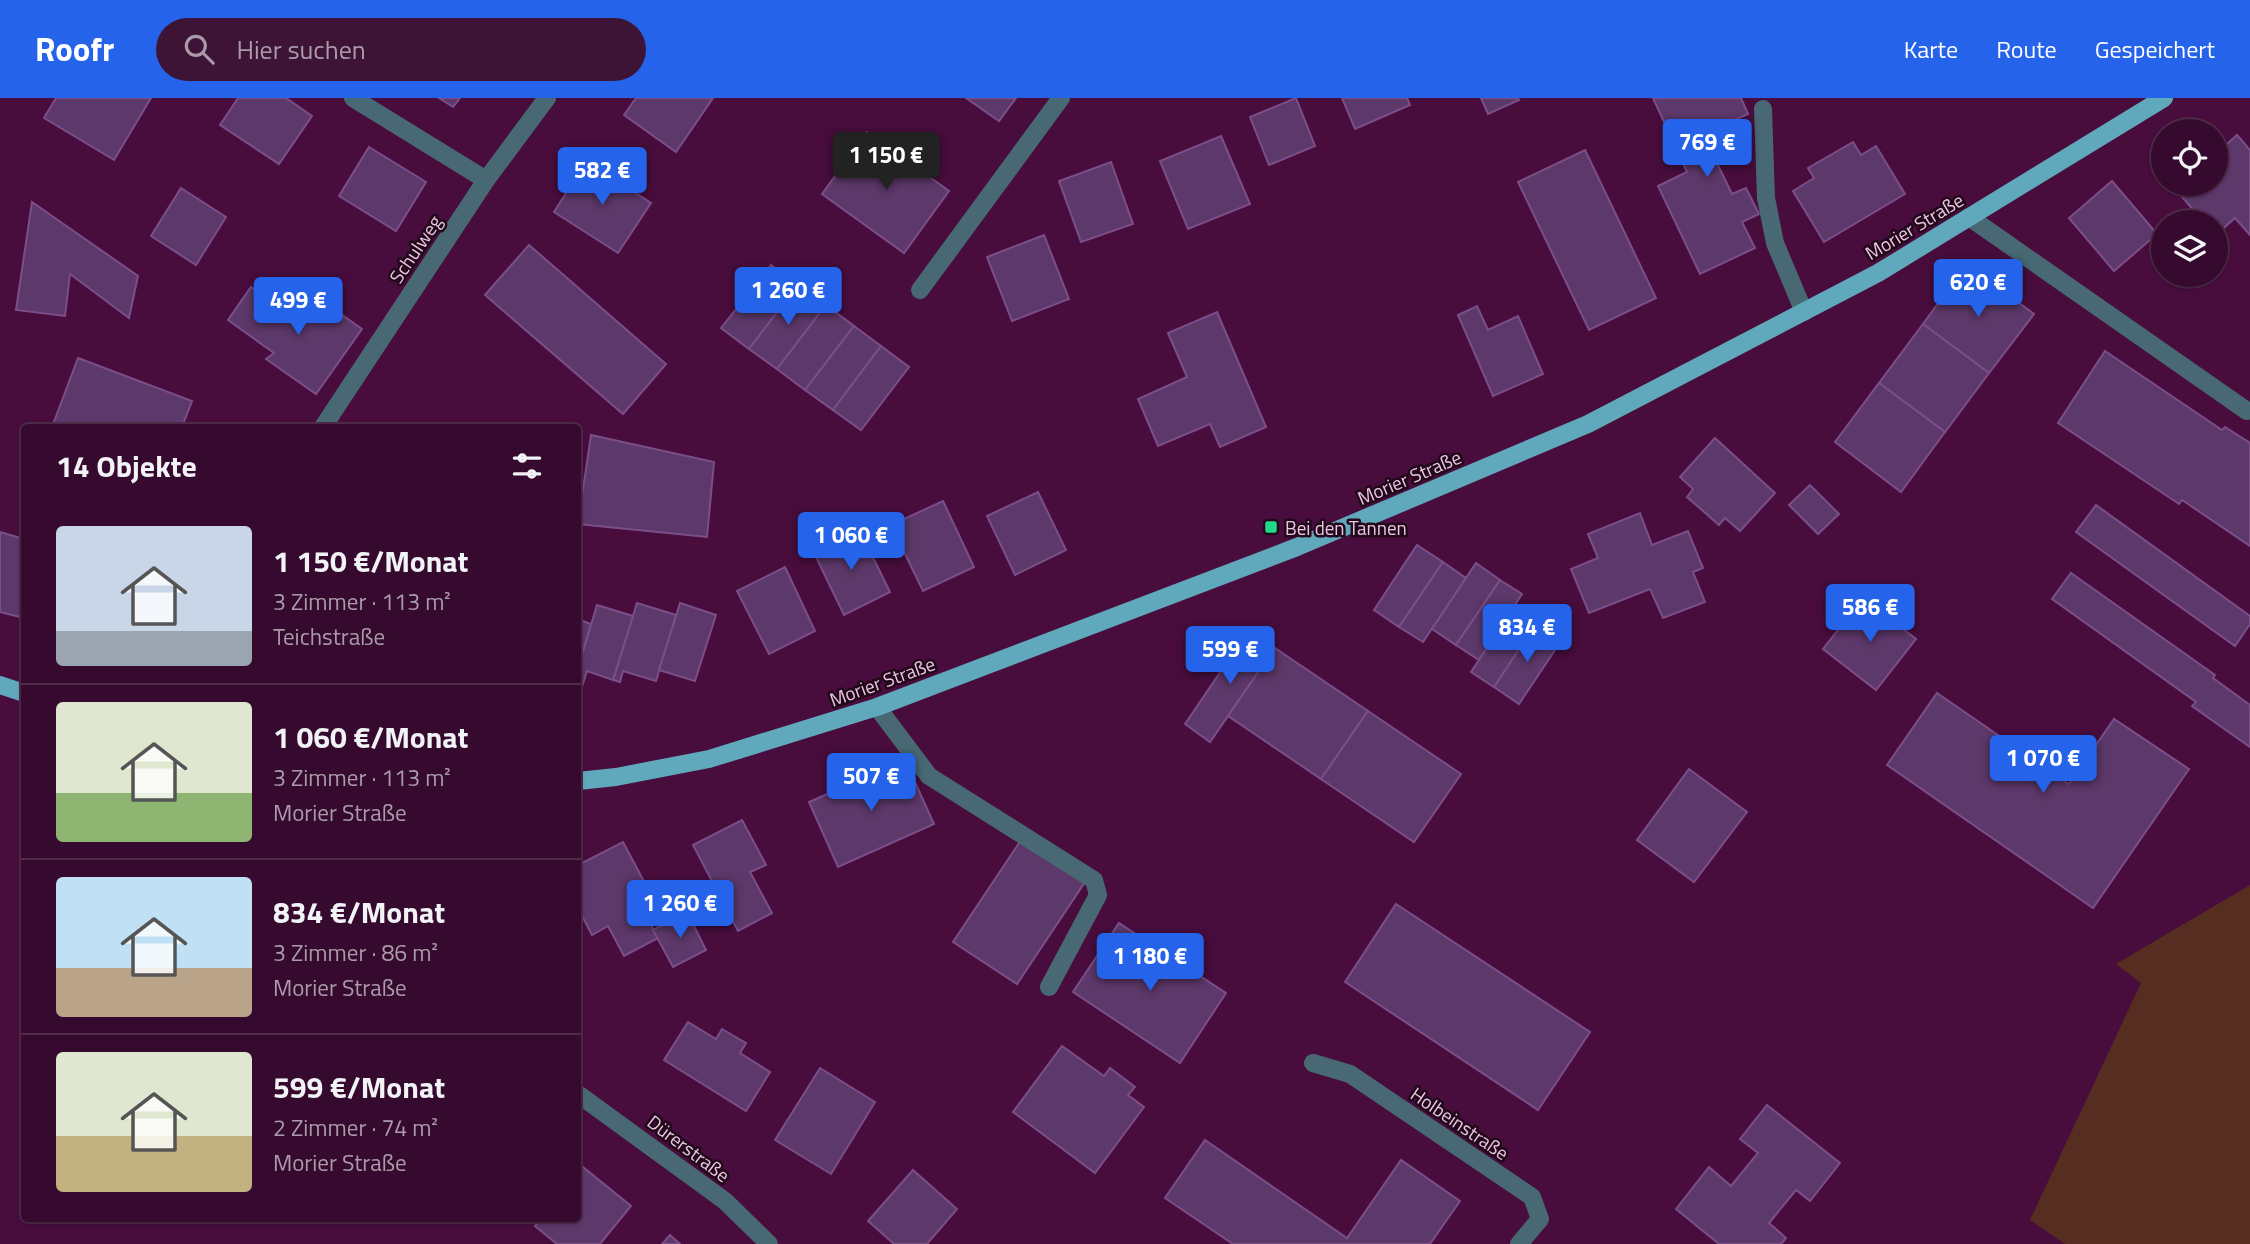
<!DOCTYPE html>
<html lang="de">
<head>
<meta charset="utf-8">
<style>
	:root { --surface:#360a2e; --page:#3d1336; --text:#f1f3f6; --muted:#aa9aaa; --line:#502b4a; --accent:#2563eb }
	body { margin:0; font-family:"Titillium Web",sans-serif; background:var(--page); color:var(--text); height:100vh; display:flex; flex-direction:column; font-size:26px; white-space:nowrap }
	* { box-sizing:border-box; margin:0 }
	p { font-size:23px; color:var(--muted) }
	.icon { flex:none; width:38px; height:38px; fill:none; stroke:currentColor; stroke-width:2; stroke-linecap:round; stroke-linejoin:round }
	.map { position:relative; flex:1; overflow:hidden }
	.sheet { position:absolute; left:21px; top:326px; width:560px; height:798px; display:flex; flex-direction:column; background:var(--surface); border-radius:7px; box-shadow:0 2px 5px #0004,0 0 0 2px var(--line) }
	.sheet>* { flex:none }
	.buttons { position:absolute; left:2151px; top:21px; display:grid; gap:14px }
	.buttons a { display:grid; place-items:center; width:77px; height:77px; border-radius:50%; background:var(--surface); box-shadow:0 2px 5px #0004,0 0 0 2px var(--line); font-size:35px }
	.price { position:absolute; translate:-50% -60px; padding:0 16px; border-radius:7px; background:var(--accent); color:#fff; font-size:23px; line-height:46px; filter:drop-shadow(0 2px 4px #0008) }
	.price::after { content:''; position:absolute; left:50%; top:42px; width:21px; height:16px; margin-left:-10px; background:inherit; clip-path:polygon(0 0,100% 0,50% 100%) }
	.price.on { background:#222; color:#fff }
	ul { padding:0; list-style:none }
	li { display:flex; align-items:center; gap:21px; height:175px; padding:0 35px }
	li+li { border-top:2px solid var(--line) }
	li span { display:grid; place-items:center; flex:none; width:196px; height:140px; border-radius:7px; color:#555 }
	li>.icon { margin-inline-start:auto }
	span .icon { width:84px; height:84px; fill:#fffc; stroke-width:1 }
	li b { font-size:30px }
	h2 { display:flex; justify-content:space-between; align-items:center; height:84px; padding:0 35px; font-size:30px }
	header { display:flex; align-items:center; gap:42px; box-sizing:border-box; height:98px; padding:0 35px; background:var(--accent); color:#fff }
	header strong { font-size:33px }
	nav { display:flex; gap:38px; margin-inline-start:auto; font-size:24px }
	.search { width:490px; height:63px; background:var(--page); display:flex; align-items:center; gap:18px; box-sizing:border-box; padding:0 24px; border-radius:38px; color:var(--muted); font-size:26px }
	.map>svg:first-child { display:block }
	.grass { fill:#562d21 }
	.building { fill:#5d386a; stroke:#7b4e8a; stroke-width:2 }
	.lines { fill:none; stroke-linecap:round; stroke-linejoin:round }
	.minor { stroke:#486973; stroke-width:18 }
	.major { stroke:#60a8bb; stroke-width:18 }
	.poi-dot { fill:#20d887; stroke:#21081b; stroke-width:2.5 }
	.labels { text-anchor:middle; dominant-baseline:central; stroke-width:5; stroke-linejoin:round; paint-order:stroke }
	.street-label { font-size:19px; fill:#ebc7e0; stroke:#21081b }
	.poi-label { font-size:19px; fill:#ebc7e0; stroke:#21081b; text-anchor:start }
</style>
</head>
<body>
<header>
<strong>Roofr</strong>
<div class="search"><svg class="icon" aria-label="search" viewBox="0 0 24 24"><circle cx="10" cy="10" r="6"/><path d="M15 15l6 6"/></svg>Hier suchen</div>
<nav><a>Karte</a><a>Route</a><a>Gespeichert</a></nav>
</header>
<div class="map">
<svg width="2250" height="1146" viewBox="0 0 2250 1146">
	<rect width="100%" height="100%" fill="#480d3d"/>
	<polygon class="grass" points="2250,787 2250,1146 2065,1146 2030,1122 2141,885 2116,866"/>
	<g class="building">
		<polygon points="56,0 151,0 114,62 44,20"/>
		<polygon points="238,0 286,0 312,18 279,66 220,27"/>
		<polygon points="439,0 460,0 453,9"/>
		<polygon points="636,0 713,0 676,54 624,17"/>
		<polygon points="966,0 1016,0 999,23"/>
		<polygon points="1296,0 1315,48 1269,67 1250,19"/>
		<polygon points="1342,0 1407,0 1410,7 1355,31"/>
		<polygon points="1481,0 1518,0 1519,2 1488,16"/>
		<polygon points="1653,0 1741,0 1748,16 1732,23 1744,48 1715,61 1732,96 1746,90 1759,116 1742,124 1755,150 1700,176 1658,88 1687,74"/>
		<polygon points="867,34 949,93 904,155 822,96"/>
		<polygon points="2237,37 2250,52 2250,137 2235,120 2216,137 2216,124 2204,124 2175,91 2181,86 2216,86 2216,56"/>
		<polygon points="1221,38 1250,106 1188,131 1160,63"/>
		<polygon points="1853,44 1861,57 1876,48 1905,96 1824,144 1793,93 1814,80 1808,70"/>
		<polygon points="369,49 426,84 396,133 339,98"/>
		<polygon points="1585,52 1656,200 1589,232 1518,84"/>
		<polygon points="587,63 651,105 618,155 554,114"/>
		<polygon points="1111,64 1133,126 1081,144 1059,83"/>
		<polygon points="2112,83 2157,136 2114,173 2069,120"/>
		<polygon points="181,90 226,119 196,167 151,138"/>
		<polygon points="32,104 138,178 129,220 70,176 65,218 16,212"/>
		<polygon points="1044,137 1069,201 1012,223 987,159"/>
		<polygon points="529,147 666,266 623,316 485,197"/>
		<polygon points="1967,166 2034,216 1989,275 1923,226"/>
		<polygon points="771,167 798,187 749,251 721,230"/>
		<polygon points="798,187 826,207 777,271 749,251"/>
		<polygon points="251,189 299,222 315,198 362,231 316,296 266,261 274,255 228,222"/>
		<polygon points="826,207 854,228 805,292 777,271"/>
		<polygon points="1477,208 1488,232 1518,218 1543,276 1493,298 1458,217"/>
		<polygon points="1217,214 1266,329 1220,349 1210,326 1158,348 1138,301 1187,279 1168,235"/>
		<polygon points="1923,226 1989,275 1945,334 1879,285"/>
		<polygon points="854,228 881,248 833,312 805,292"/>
		<polygon points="881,248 909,269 861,332 833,312"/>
		<polygon points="2105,253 2222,332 2225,329 2250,345 2250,448 2182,402 2179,406 2058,325"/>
		<polygon points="78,260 192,303 182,329 52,329"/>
		<polygon points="1879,285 1945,334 1901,394 1835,344"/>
		<polygon points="591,337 714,364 707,439 578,426"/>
		<polygon points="1715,340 1775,395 1740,433 1725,420 1719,427 1687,399 1693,391 1680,379"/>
		<polygon points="1810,387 1839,416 1818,436 1789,407"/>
		<polygon points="1038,394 1066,452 1015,477 987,418"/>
		<polygon points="943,403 974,469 923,493 891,427"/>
		<polygon points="2096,407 2250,518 2250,526 2235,548 2076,434"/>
		<polygon points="1640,415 1652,447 1688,433 1703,470 1693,474 1705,504 1663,520 1650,491 1589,515 1571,471 1598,460 1588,436"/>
		<polygon points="859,431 890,494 844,517 813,453"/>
		<polygon points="0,434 24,441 24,501 20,519 0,514"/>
		<polygon points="1417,447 1443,464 1399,529 1374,512"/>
		<polygon points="1443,464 1466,480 1423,544 1399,529"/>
		<polygon points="1476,465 1500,482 1456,547 1432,531"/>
		<polygon points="785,469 815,533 769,556 737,493"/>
		<polygon points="2071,475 2215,577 2213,580 2250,607 2250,649 2192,608 2196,604 2052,501"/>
		<polygon points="1500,482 1522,496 1479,562 1456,547"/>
		<polygon points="1863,500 1916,541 1876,592 1823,551"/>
		<polygon points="637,505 676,517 656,583 623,573 620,584 613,582"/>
		<polygon points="680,505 716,517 695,583 659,572"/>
		<polygon points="597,507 633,518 613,582 587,573 581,592 578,591 578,570"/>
		<polygon points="1513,511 1536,526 1494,589 1471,574"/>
		<polygon points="578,521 591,526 578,570"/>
		<polygon points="1536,526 1561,543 1519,606 1494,589"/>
		<polygon points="1249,532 1275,550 1210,644 1185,626"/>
		<polygon points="1275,550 1368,613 1321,681 1228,618"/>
		<polygon points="1937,595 2069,686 2114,621 2189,671 2093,810 1887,667"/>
		<polygon points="1368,613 1461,676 1414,744 1321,681"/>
		<polygon points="905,662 934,726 838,769 809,704"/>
		<polygon points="1689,671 1747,714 1694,784 1637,742"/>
		<polygon points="742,722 766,767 750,774 772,815 738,833 693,747"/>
		<polygon points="1021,742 1085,784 1017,886 953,844"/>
		<polygon points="623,744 647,789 634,795 658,840 624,858 608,828 592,837 578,810 578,767"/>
		<polygon points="1396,806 1590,934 1538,1012 1345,884"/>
		<polygon points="687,814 706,852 673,869 653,832"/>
		<polygon points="1119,825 1226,895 1180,965 1073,894"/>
		<polygon points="688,924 716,941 722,931 746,945 740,955 770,974 746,1013 664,962"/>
		<polygon points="1062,948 1104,978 1110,970 1135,989 1128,997 1144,1009 1095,1075 1013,1014"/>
		<polygon points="820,970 875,1004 831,1076 775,1042"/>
		<polygon points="1767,1007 1840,1065 1810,1103 1796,1092 1769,1125 1786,1140 1781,1146 1719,1146 1676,1111 1709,1069 1731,1088 1758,1055 1740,1041"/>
		<polygon points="1205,1042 1347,1140 1401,1062 1460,1103 1430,1146 1233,1146 1165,1100"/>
		<polygon points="583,1069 631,1108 600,1146 557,1146 535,1128 541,1120 578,1120 578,1076"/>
		<polygon points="913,1072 957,1111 927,1146 894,1146 868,1123"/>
		<polygon points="670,1137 680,1146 662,1146"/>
	</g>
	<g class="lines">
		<g class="minor">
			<polyline points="353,0 486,82"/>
			<polyline points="1763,11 1766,100 1775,145 1804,214"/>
			<polyline points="1969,119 2247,313"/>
			<polyline points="920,192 1061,0"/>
			<polyline points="323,329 486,82 547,0"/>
			<polyline points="877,609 929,678 1094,782 1098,797 1049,889"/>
			<polyline points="1313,965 1350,976 1532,1099 1540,1121 1519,1146"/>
			<polyline points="578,996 725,1103 769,1146"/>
		</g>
		<g class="major">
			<polyline points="0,587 24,595"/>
			<polyline points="578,683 616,679 709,661 877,609 1297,449 1588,326 1878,175 2164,0"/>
		</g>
	</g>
	<rect class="poi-dot" x="1264" y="422" width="14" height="14" rx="3.5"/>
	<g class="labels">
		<g class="street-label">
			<text transform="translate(1914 128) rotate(-31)">Morier Straße</text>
			<text transform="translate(415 151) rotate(-56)">Schulweg</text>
			<text transform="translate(1409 379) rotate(-23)">Morier Straße</text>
			<text transform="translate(882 583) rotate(-20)">Morier Straße</text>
			<text transform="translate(1460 1025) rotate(34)">Holbeinstraße</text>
			<text transform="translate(689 1050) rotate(37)">Dürerstraße</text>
		</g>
		<g class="poi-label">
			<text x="1285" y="429">Bei den Tannen</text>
		</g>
	</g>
</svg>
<div class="buttons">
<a><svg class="icon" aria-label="locate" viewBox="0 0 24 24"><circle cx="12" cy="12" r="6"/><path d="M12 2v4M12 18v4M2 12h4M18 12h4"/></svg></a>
<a><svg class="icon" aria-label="layers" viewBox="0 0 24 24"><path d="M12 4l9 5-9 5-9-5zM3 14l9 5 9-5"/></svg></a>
</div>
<b class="price" style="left:1707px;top:81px">769 €</b>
<b class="price on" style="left:886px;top:94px">1 150 €</b>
<b class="price" style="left:602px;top:109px">582 €</b>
<b class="price" style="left:1978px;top:221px">620 €</b>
<b class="price" style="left:788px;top:229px">1 260 €</b>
<b class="price" style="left:298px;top:239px">499 €</b>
<b class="price" style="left:851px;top:474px">1 060 €</b>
<b class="price" style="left:1870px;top:546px">586 €</b>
<b class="price" style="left:1527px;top:566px">834 €</b>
<b class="price" style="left:1230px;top:588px">599 €</b>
<b class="price" style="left:2043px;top:697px">1 070 €</b>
<b class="price" style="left:871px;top:715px">507 €</b>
<b class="price" style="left:680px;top:842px">1 260 €</b>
<b class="price" style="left:1150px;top:895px">1 180 €</b>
<section class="sheet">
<h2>14 Objekte<svg class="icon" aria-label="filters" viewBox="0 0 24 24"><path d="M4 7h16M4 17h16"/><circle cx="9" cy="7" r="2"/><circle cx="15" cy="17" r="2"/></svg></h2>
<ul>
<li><span style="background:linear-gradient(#c9d6e8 75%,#9aa5b1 0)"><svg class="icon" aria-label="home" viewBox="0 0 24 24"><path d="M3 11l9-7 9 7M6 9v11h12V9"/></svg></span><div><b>1 150 €/Monat</b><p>3 Zimmer · 113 m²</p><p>Teichstraße</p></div></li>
<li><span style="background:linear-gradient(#dfe7d0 65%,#8fb573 0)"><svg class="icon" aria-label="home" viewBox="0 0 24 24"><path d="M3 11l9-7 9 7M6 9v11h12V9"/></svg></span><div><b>1 060 €/Monat</b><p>3 Zimmer · 113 m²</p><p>Morier Straße</p></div></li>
<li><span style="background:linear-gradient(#bfe0f5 65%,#b9a48a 0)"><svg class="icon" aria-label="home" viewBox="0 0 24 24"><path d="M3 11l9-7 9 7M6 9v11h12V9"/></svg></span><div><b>834 €/Monat</b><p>3 Zimmer · 86 m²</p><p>Morier Straße</p></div></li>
<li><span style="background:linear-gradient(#dfe7d0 60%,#c2b280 0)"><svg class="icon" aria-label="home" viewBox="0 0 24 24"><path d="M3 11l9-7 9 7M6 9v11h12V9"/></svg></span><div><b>599 €/Monat</b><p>2 Zimmer · 74 m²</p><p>Morier Straße</p></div></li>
</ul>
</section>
</div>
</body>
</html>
